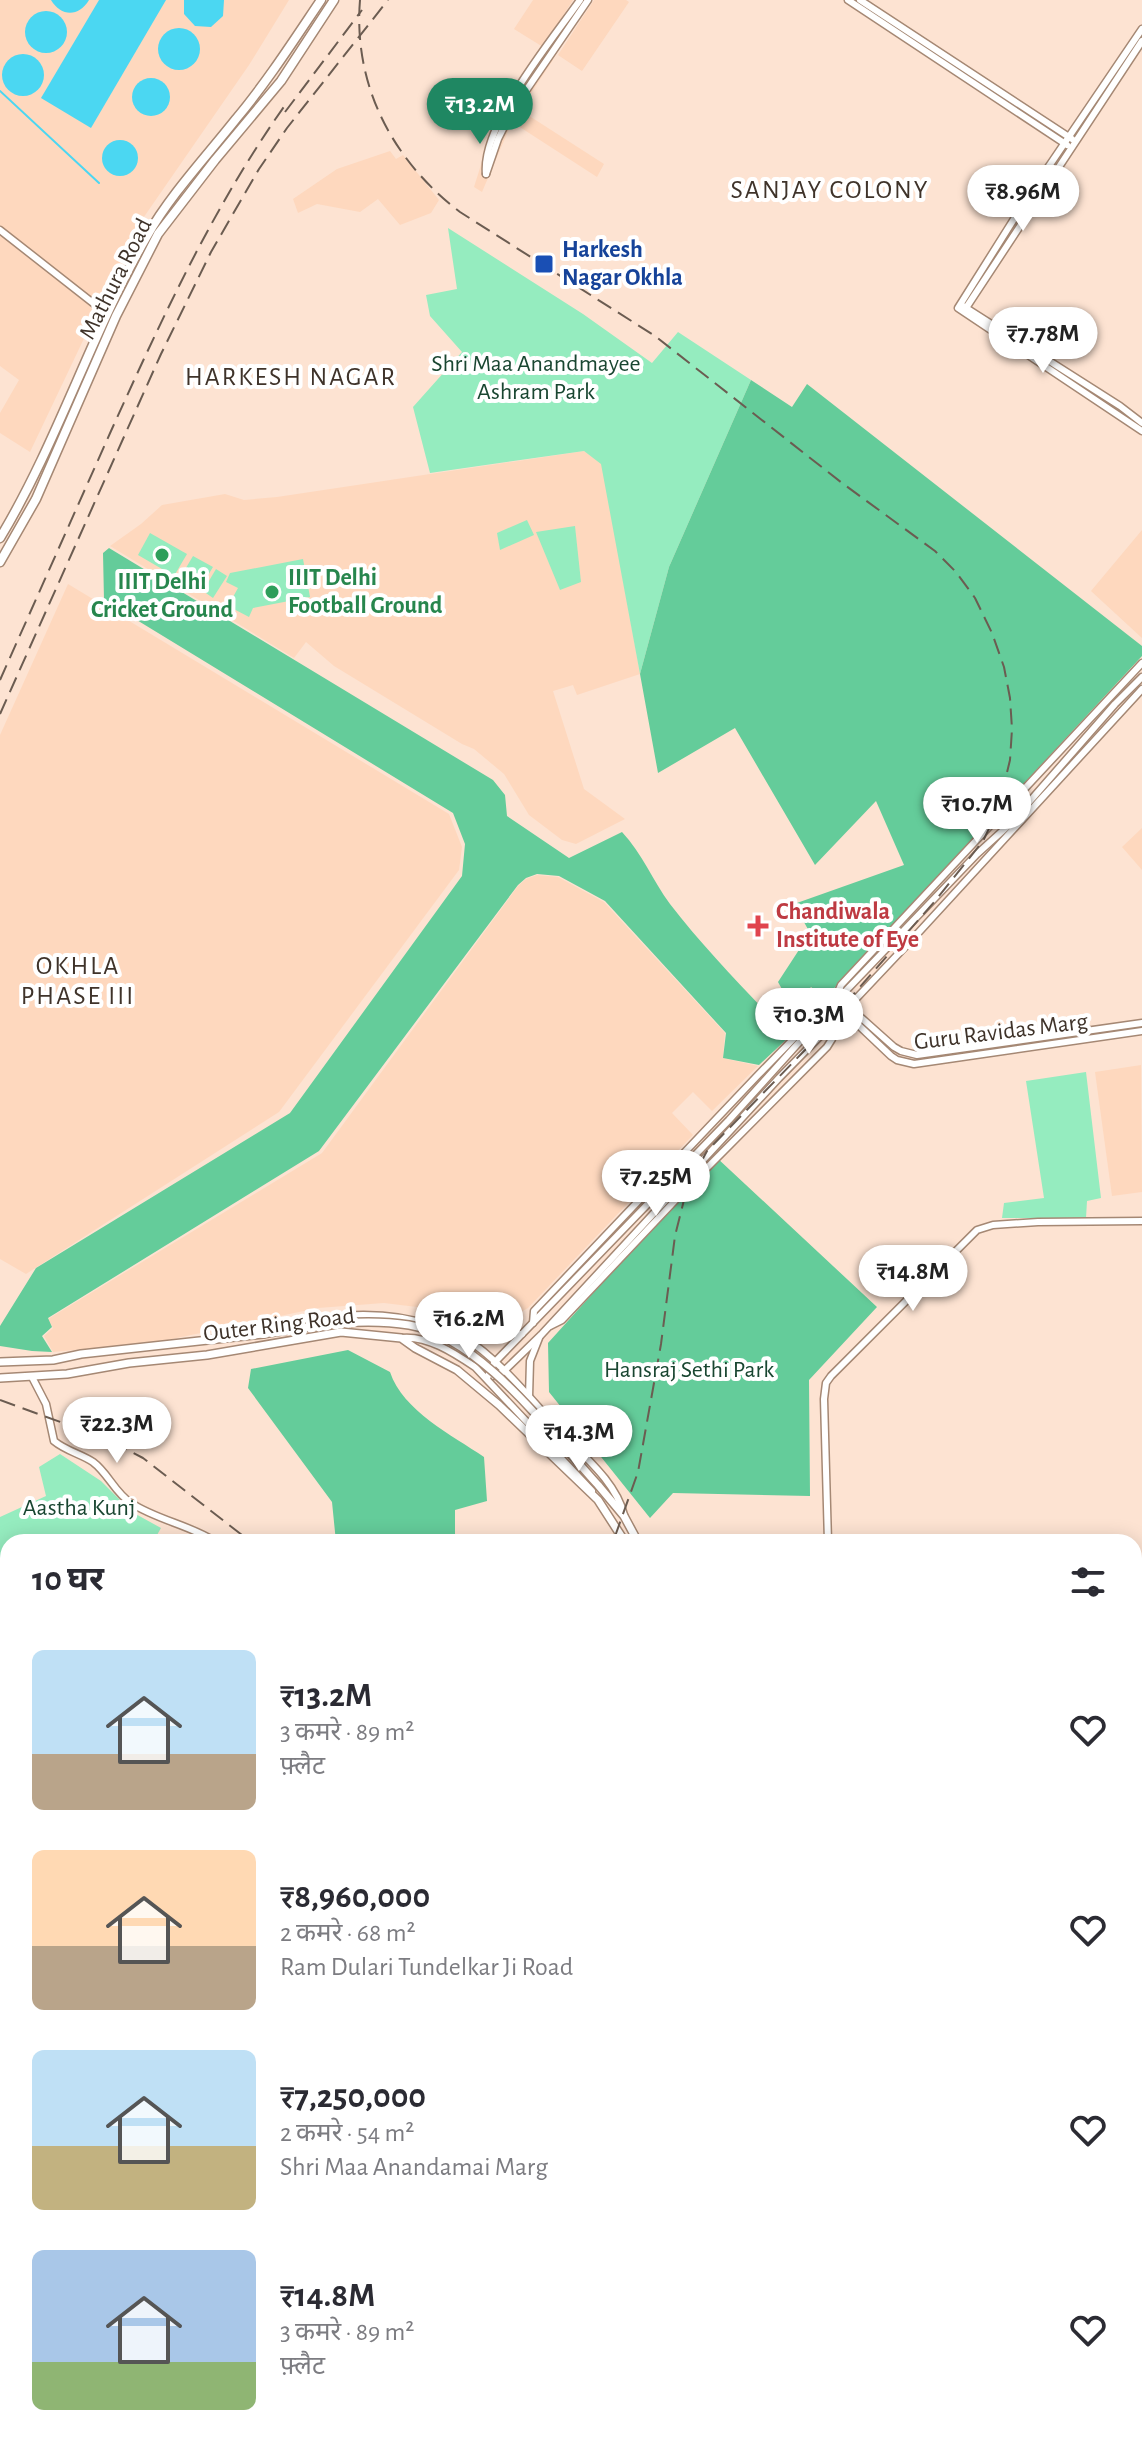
<!DOCTYPE html>
<html lang="hi">
<head>
<meta charset="utf-8">
<style>
	:root { --surface:#fff; --page:#f2f2f3; --text:#2b2b33; --muted:#7c7c81; --accent:#1f8762 }
	body { margin:0; font-family:"Alegreya Sans","Noto Sans Devanagari",sans-serif; background:var(--page); color:var(--text); height:100vh; display:flex; flex-direction:column; font-size:30px; white-space:nowrap }
	* { box-sizing:border-box; margin:0 }
	p { font-size:26px; color:var(--muted) }
	.icon { flex:none; width:44px; height:44px; fill:none; stroke:currentColor; stroke-width:2; stroke-linecap:round; stroke-linejoin:round }
	.map { position:relative; flex:1; overflow:hidden }
	.sheet { position:absolute; left:0px; top:1534px; width:1142px; height:912px; display:flex; flex-direction:column; background:var(--surface); border-radius:24px 24px 0 0; box-shadow:0 4px 20px #0003 }
	.sheet>* { flex:none }
	.price { position:absolute; translate:-50% -68px; padding:0 18px; border-radius:28px; background:#fff; color:#222; font-size:26px; line-height:52px; filter:drop-shadow(0 2px 4px #0008) }
	.price::after { content:''; position:absolute; left:50%; top:48px; width:24px; height:18px; margin-left:-12px; background:inherit; clip-path:polygon(0 0,100% 0,50% 100%) }
	.price.active { background:var(--accent); color:#fff }
	ul { padding:0; list-style:none }
	li { display:flex; align-items:center; gap:24px; height:200px; padding:0 32px }
	li span { display:grid; place-items:center; flex:none; width:224px; height:160px; border-radius:12px; color:#555 }
	li>.icon { margin-inline-start:auto }
	span .icon { width:96px; height:96px; fill:#fffc; stroke-width:1 }
	li b { font-size:34px }
	h2 { display:flex; justify-content:space-between; align-items:center; height:96px; padding:0 32px; font-size:34px }
	.map>svg:first-child { display:block }
	.built { fill:#fed8be }
	.green { fill:#95ecbf }
	.forest { fill:#64cc9a }
	.water { fill:#4bd7f2 }
	.lines { fill:none; stroke-linecap:round; stroke-linejoin:round }
	.stream { stroke:#4bd7f2; stroke-width:2 }
	.secondary-casing { stroke:#a58874; stroke-width:9 }
	.primary-casing { stroke:#a58874; stroke-width:10 }
	.highway-casing { stroke:#a58874; stroke-width:11 }
	.secondary { stroke:#fff; stroke-width:6 }
	.primary { stroke:#fff; stroke-width:7 }
	.highway { stroke:#fff; stroke-width:8 }
	.rail { stroke:#6b5c51; stroke-width:2; stroke-dasharray:16 8; stroke-linecap:butt }
	.primary-bridge-casing { stroke:#a58874; stroke-width:10; stroke-linecap:butt }
	.primary-bridge { stroke:#fff; stroke-width:7 }
	.transit-dot { fill:#1a4fb4; stroke:#fff; stroke-width:3 }
	.leisure-dot { fill:#2e9e5b; stroke:#fff; stroke-width:3 }
	.health-dot { fill:#e0444e; stroke:#fff; stroke-width:3 }
	.labels { text-anchor:middle; dominant-baseline:central; stroke-width:8; stroke-linejoin:round; paint-order:stroke }
	.transit-label { font-size:24px; font-weight:bold; fill:#164399; stroke:#fff; text-anchor:start }
	.street-label { font-size:24px; fill:#3f332a; stroke:#fff }
	.park-label { font-size:24px; fill:#194631; stroke:#fff }
	.leisure-label { font-size:24px; font-weight:bold; fill:#27864d; stroke:#fff; text-anchor:start }
	.health-label { font-size:24px; font-weight:bold; fill:#be3a42; stroke:#fff; text-anchor:start }
	.neighbourhood-label { font-size:26px; letter-spacing:2px; fill:#3f332a; stroke:#fff }
</style>
</head>
<body>
<div class="map">
<svg width="1142" height="2446" viewBox="0 0 1142 2446">
	<rect width="100%" height="100%" fill="#fde3d2"/>
	<g class="built">
		<polygon points="0,0 289,0 249,65 137,227 30,452 0,433 0,413 19,380 0,366"/>
		<polygon points="533,0 573,0 543,47 514,29"/>
		<polygon points="594,0 626,0 629,2 582,71 558,55"/>
		<polygon points="539,52 553,60 520,110 604,164 597,177 512,122 482,192 474,187 490,136 508,100"/>
		<polygon points="390,151 396,159 403,155 439,200 431,213 400,225 378,199 360,212 317,204 298,213 293,199 337,169"/>
		<polygon points="584,451 602,463 640,674 577,695 573,685 553,691 584,789 625,819 576,844 562,840 529,815 504,774 474,749 462,744 334,666 306,642 294,658 110,546 141,524 162,505 225,494 244,500 277,497"/>
		<polygon points="1142,530 1142,638 1091,591"/>
		<polygon points="68,584 449,814 462,847 459,870 279,1112 26,1274 0,1259 0,735"/>
		<polygon points="1142,828 1142,870 1122,847"/>
		<polygon points="537,875 558,877 604,902 725,1033 723,1058 758,1066 712,1111 693,1092 672,1113 693,1135 528,1308 514,1316 500,1321 486,1321 425,1308 384,1303 318,1308 158,1342 53,1352 44,1336 53,1328 48,1319 322,1153 518,886 526,879"/>
		<polygon points="1141,1065 1142,1192 1112,1196 1095,1072"/>
		<polygon points="1134,2348 1142,2355 1142,2446 1124,2446 1130,2440 1129,2438 1134,2438"/>
	</g>
	<g class="green">
		<polygon points="448,228 583,314 652,363 678,332 751,380 669,567 640,674 601,464 584,451 430,473 413,407 462,352 430,316 426,295 457,289"/>
		<polygon points="527,520 534,535 500,550 497,533"/>
		<polygon points="575,526 581,582 560,590 536,532"/>
		<polygon points="150,533 187,554 174,576 138,555"/>
		<polygon points="193,556 213,567 199,590 180,578"/>
		<polygon points="303,559 310,597 253,608 249,617 228,606 238,588 226,582 230,573"/>
		<polygon points="216,569 227,576 213,598 203,591"/>
		<polygon points="1086,1072 1101,1198 1087,1201 1086,1218 1002,1218 1004,1203 1044,1198 1026,1081"/>
		<polygon points="60,1454 101,1481 132,1512 161,1528 153,1542 8,1542 8,1806 0,1805 0,1517 46,1496 39,1467"/>
		<polygon points="1134,1927 1142,1934 1142,2021 1134,2015"/>
		<polygon points="0,2079 8,2081 8,2167 0,2166"/>
		<polygon points="660,2438 801,2438 804,2446 649,2446"/>
		<polygon points="860,2438 996,2438 1006,2446 854,2446"/>
	</g>
	<g class="forest">
		<polygon points="751,380 792,407 807,384 1142,646 1142,656 825,998 811,987 793,1009 778,982 810,933 794,904 904,865 876,801 815,865 735,728 658,773 640,674 669,567"/>
		<path d="M109 548 493 780 505 795 507 816 569 858 622 832C642 853 653 881 670 904 706 951 749 993 789 1037L759 1065 723 1058 726 1033 605 901 559 876 537 874 526 878 518 885 319 1151 48 1318 52 1327 42 1336 52 1352 32 1351 0 1346V1326L36 1268 290 1113 462 876 465 844 453 813 104 600 103 553Z"/>
		<polygon points="716,1157 877,1307 809,1380 810,1496 673,1493 650,1518 549,1392 548,1343"/>
		<path d="M348 1350 390 1372C403 1411 452 1435 484 1457L487 1501 455 1510V1542H336L332 1502 248 1388 251 1369Z"/>
	</g>
	<g class="water">
		<path d="M51 0H89C79 17 61 17 51 0Z"/>
		<polygon points="99,0 166,0 91,128 41,98"/>
		<polygon points="184,0 224,0 223,16 211,27 195,26 184,14"/>
		<circle cx="46" cy="32" r="21"/>
		<circle cx="179" cy="49" r="21"/>
		<circle cx="23" cy="75" r="21"/>
		<circle cx="151" cy="97" r="19"/>
		<circle cx="120" cy="158" r="18"/>
	</g>
	<g class="lines">
		<polyline class="stream" points="0,91 99,183"/>
		<defs>
			<g id="secondary">
				<polyline points="848,0 1067,145"/>
				<polyline points="860,0 1072,139"/>
				<polyline points="1142,29 1026,200 958,308 1142,431"/>
				<polyline points="486,174 498,139 512,111 588,0"/>
				<path d="M486 174C481 125 552 40 580 0"/>
				<polyline points="0,230 107,314"/>
				<polyline points="963,306 1120,406 1142,423"/>
				<polyline points="964,311 1142,41"/>
				<polyline points="839,998 838,992 841,985 1142,663"/>
				<polyline points="839,998 894,1047 901,1051 917,1055 1142,1023"/>
				<polyline points="834,1022 852,1019 891,1056 897,1060 914,1064 1142,1031"/>
				<polyline points="533,1323 534,1311 758,1075 805,1027 818,1019"/>
				<polyline points="550,1326 562,1320 686,1189 827,1047 832,1039 834,1022"/>
				<polyline points="462,1336 522,1334"/>
				<path d="M231 1337 236 1333C300 1321 369 1303 433 1326 443 1329 453 1331 462 1336 499 1359 529 1397 558 1429 581 1454 616 1481 624 1515"/>
				<path d="M401 1338C427 1335 454 1353 475 1367L592 1491"/>
				<polyline points="494,1376 503,1372 541,1335 779,1078 834,1022 919,932 1142,689"/>
				<path d="M32 1377 46 1404 54 1441C66 1451 81 1454 93 1462 108 1473 115 1493 131 1503 157 1520 190 1525 216 1542"/>
				<polyline points="487,1378 494,1363 729,1120 839,998 977,854 1009,825 1115,704 1142,677"/>
				<polyline points="529,1397 530,1361 539,1338"/>
				<polyline points="828,1542 824,1399 826,1383 831,1376 977,1230 993,1225 1038,1222 1142,1221"/>
				<polyline points="1134,2085 1142,2076"/>
				<polyline points="0,2168 8,2169"/>
				<polyline points="0,2175 8,2176"/>
				<polyline points="1134,2335 1142,2341"/>
				<polyline points="388,2438 392,2446"/>
				<polyline points="398,2438 402,2446"/>
				<polyline points="833,2446 839,2438"/>
				<polyline points="846,2446 853,2438"/>
			</g>
			<g id="primary">
				<polyline points="0,1362 53,1360 81,1354 263,1334"/>
				<polyline points="0,1378 67,1374 129,1363 207,1355 341,1332 401,1338 415,1348 457,1370 499,1405 598,1500 625,1542"/>
				<polyline points="598,1485 624,1516 638,1542"/>
				<polyline points="1134,2020 1134,2031"/>
				<polyline points="1134,2041 1142,2048"/>
				<polyline points="1134,2052 1142,2058"/>
				<polyline points="1134,2101 1142,2096"/>
			</g>
			<g id="highway">
				<path d="M0 538C58 442 91 333 147 236 171 194 206 157 236 119 267 82 294 40 321 0"/>
				<polyline points="0,562 36,499 116,316 158,234 215,160 281,81 334,0"/>
			</g>
		</defs>
		<use href="#secondary" class="secondary-casing"/>
		<use href="#primary" class="primary-casing"/>
		<use href="#highway" class="highway-casing"/>
		<use href="#secondary" class="secondary"/>
		<use href="#primary" class="primary"/>
		<use href="#highway" class="highway"/>
		<g class="rail">
			<path d="M360 0C353 86 393 161 460 212L655 336 842 483 935 551 956 572 975 598 992 633 1004 667 1010 698 1012 729 1010 760 998 810 983 841 935 901 805 1050 707 1151 687 1188 675 1236 661 1344 638 1472 613 1542"/>
			<polyline points="285,112 362,10"/>
			<path d="M0 680C37 597 74 514 111 431 163 316 215 203 288 101"/>
			<polyline points="0,714 161,354 211,252 259,169 287,128 388,0"/>
			<polyline points="0,1400 107,1439 143,1458 251,1542"/>
			<polyline points="806,2438 808,2446"/>
		</g>
		<defs>
			<path id="primary-bridge" d="M263 1334C311 1326 360 1317 409 1325 481 1337 550 1433 598 1485"/>
		</defs>
		<use href="#primary-bridge" class="primary-bridge-casing"/>
		<use href="#primary-bridge" class="primary-bridge"/>
	</g>
	<rect class="transit-dot" x="534" y="254" width="20" height="20" rx="4"/>
	<g class="leisure-dot">
		<circle cx="162" cy="555" r="8"/>
		<circle cx="272" cy="592" r="8"/>
	</g>
	<path class="health-dot" d="M754 914h8v8h8v8h-8v8h-8v-8h-8v-8h8z"/>
	<g class="labels">
		<g class="transit-label">
			<text x="562" y="250">Harkesh<tspan x="562" dy="28">Nagar Okhla</tspan></text>
		</g>
		<g class="street-label">
			<text transform="translate(116 279) rotate(-63)">Mathura Road</text>
			<text transform="translate(1001 1032) rotate(-7)">Guru Ravidas Marg</text>
			<text transform="translate(279 1325) rotate(-7)">Outer Ring Road</text>
		</g>
		<g class="park-label">
			<text x="536" y="364">Shri Maa Anandmayee<tspan x="536" dy="28">Ashram Park</tspan></text>
			<text x="689" y="1370">Hansraj Sethi Park</text>
			<text x="79" y="1508">Aastha Kunj</text>
		</g>
		<g class="leisure-label">
			<text x="288" y="578">IIIT Delhi<tspan x="288" dy="28">Football Ground</tspan></text>
			<text x="162" y="582" text-anchor="middle">IIIT Delhi<tspan x="162" dy="28">Cricket Ground</tspan></text>
		</g>
		<g class="health-label">
			<text x="776" y="912">Chandiwala<tspan x="776" dy="28">Institute of Eye</tspan></text>
		</g>
		<g class="neighbourhood-label">
			<text x="830" y="190">SANJAY COLONY</text>
			<text x="291" y="377">HARKESH NAGAR</text>
			<text x="78" y="966">OKHLA<tspan x="78" dy="30">PHASE III</tspan></text>
		</g>
	</g>
</svg>
<b class="price active" style="left:480px;top:146px">₹13.2M</b>
<b class="price" style="left:1023px;top:233px">₹8.96M</b>
<b class="price" style="left:1043px;top:375px">₹7.78M</b>
<b class="price" style="left:977px;top:845px">₹10.7M</b>
<b class="price" style="left:809px;top:1056px">₹10.3M</b>
<b class="price" style="left:656px;top:1218px">₹7.25M</b>
<b class="price" style="left:913px;top:1313px">₹14.8M</b>
<b class="price" style="left:469px;top:1360px">₹16.2M</b>
<b class="price" style="left:117px;top:1465px">₹22.3M</b>
<b class="price" style="left:579px;top:1473px">₹14.3M</b>
<section class="sheet">
<h2>10 घर<svg class="icon" aria-label="filters" viewBox="0 0 24 24"><path d="M4 7h16M4 17h16"/><circle cx="9" cy="7" r="2"/><circle cx="15" cy="17" r="2"/></svg></h2>
<ul>
<li><span style="background:linear-gradient(#bfe0f5 65%,#b9a48a 0)"><svg class="icon" aria-label="home" viewBox="0 0 24 24"><path d="M3 11l9-7 9 7M6 9v11h12V9"/></svg></span><div><b>₹13.2M</b><p>3 कमरे · 89 m²</p><p>फ़्लैट</p></div><svg class="icon" aria-label="heart" viewBox="0 0 24 24"><path d="M12 20l-8-8c-3-5 5-10 8-4 3-6 11-1 8 4z"/></svg></li>
<li><span style="background:linear-gradient(#ffd9b3 60%,#b9a48a 0)"><svg class="icon" aria-label="home" viewBox="0 0 24 24"><path d="M3 11l9-7 9 7M6 9v11h12V9"/></svg></span><div><b>₹8,960,000</b><p>2 कमरे · 68 m²</p><p>Ram Dulari Tundelkar Ji Road</p></div><svg class="icon" aria-label="heart" viewBox="0 0 24 24"><path d="M12 20l-8-8c-3-5 5-10 8-4 3-6 11-1 8 4z"/></svg></li>
<li><span style="background:linear-gradient(#bfe0f5 60%,#c2b280 0)"><svg class="icon" aria-label="home" viewBox="0 0 24 24"><path d="M3 11l9-7 9 7M6 9v11h12V9"/></svg></span><div><b>₹7,250,000</b><p>2 कमरे · 54 m²</p><p>Shri Maa Anandamai Marg</p></div><svg class="icon" aria-label="heart" viewBox="0 0 24 24"><path d="M12 20l-8-8c-3-5 5-10 8-4 3-6 11-1 8 4z"/></svg></li>
<li><span style="background:linear-gradient(#a9c7e8 70%,#8fb573 0)"><svg class="icon" aria-label="home" viewBox="0 0 24 24"><path d="M3 11l9-7 9 7M6 9v11h12V9"/></svg></span><div><b>₹14.8M</b><p>3 कमरे · 89 m²</p><p>फ़्लैट</p></div><svg class="icon" aria-label="heart" viewBox="0 0 24 24"><path d="M12 20l-8-8c-3-5 5-10 8-4 3-6 11-1 8 4z"/></svg></li>
</ul>
</section>
</div>
</body>
</html>
